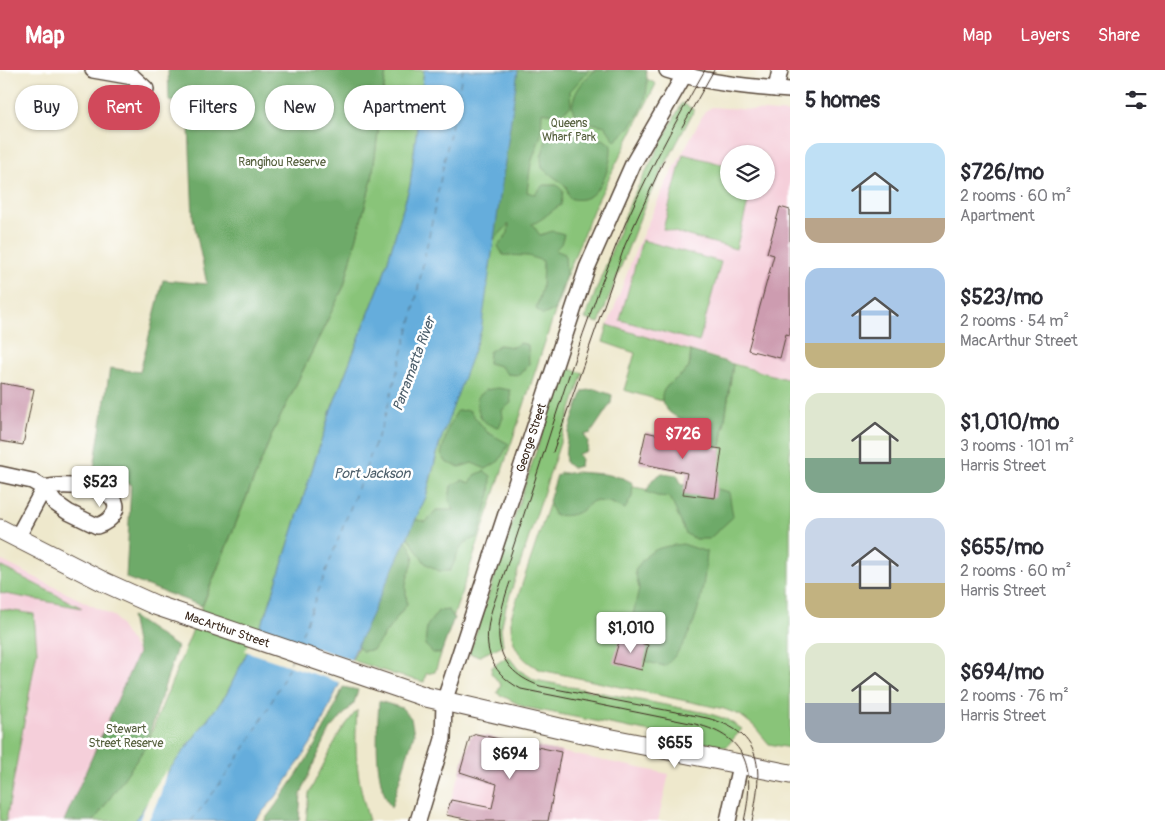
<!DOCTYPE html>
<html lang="en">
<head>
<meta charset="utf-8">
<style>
	:root { --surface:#fff; --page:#f7f7f7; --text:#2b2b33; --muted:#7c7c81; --accent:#d1495b }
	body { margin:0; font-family:Pangolin,sans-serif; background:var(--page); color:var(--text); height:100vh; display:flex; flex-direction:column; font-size:19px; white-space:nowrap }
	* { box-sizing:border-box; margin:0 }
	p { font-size:16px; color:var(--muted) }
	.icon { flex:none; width:28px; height:28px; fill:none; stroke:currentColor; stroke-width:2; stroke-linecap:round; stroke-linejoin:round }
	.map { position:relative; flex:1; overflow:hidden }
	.details { display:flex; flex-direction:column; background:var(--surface); width:375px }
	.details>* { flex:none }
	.guide { position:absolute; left:15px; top:15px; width:475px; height:45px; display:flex; gap:10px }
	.buttons { position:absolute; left:720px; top:75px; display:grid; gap:10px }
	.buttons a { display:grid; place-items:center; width:55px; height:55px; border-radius:50%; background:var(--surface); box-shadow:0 1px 4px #0004; font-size:25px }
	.price { position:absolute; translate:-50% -42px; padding:0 11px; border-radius:5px; background:#fff; color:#222; font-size:16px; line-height:32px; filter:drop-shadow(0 1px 2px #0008) }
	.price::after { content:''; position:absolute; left:50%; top:30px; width:15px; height:11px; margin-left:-8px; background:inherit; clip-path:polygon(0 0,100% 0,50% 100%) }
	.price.on { background:var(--accent); color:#fff }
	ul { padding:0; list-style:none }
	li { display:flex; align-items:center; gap:15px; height:125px; padding:0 15px }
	li span { display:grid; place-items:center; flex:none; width:140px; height:100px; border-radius:15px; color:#555 }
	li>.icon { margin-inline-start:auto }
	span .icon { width:60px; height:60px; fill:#fffc; stroke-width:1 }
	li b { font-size:21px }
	h2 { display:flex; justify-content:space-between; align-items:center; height:60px; padding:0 15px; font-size:21px }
	.pill { padding:0 18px; border-radius:22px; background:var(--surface); box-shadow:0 1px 4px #0004; font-size:18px; line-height:45px }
	.pill.on { background:var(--accent); color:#fff }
	header { display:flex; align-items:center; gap:30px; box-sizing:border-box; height:70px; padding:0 25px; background:var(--accent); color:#fff }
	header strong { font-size:24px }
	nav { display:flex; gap:28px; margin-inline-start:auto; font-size:18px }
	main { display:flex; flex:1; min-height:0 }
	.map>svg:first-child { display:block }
	.built { fill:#f5cfda; fill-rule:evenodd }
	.green { fill:#89c479; stroke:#62774c }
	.forest { fill:#6eaa69; stroke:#546a44 }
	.water { fill:#65addc; stroke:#506c7d }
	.pier { fill:#eee8cc }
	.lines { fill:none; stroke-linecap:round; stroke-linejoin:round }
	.ferry { stroke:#4c5e6a; stroke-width:1; stroke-dasharray:6 5; stroke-linecap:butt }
	.building { fill:#cd9cb0 }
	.minor-casing { stroke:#564638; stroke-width:18 }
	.major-casing { stroke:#564638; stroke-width:21 }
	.minor { stroke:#fff; stroke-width:15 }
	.major { stroke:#fff; stroke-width:19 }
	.tram { stroke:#3b2a1e; stroke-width:1 }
	.labels { text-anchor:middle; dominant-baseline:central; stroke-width:5; stroke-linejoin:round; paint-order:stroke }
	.park-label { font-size:12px; fill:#56603e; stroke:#fff }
	.street-label { font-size:12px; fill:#3b2a1e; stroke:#fff }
	.water-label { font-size:14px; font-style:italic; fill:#4c5e6a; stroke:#fff }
</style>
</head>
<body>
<header>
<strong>Map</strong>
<nav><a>Map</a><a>Layers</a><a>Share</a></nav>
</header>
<main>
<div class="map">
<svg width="790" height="751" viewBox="0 0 790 751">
	<rect width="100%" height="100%" fill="#fff"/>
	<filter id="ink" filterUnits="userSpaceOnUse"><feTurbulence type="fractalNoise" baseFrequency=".02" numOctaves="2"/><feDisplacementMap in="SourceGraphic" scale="10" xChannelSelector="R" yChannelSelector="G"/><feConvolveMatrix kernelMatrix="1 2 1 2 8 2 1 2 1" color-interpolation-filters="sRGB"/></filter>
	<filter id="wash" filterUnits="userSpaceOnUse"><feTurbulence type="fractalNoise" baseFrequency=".0096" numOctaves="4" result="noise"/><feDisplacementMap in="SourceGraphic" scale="20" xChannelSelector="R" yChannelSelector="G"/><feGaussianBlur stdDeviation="1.12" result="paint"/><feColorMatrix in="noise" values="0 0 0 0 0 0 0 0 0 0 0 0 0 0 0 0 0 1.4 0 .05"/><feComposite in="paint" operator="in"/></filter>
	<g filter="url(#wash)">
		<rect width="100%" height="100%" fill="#eee8cc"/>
		<g class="built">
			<path d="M712 37 790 43V310L608 255 636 179 665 115 705 41ZM729 84H766V121H729Z"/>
			<polygon points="0,490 115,547 138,583 64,751 0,751"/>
			<polygon points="473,664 669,704 658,751 475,751 446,745"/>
		</g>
		<g class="green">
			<polygon points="386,0 424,0 410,115 383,207 331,340 267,542 226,625 167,703 135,751 93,751 145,678 273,362 344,216 372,109"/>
			<polygon points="518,0 632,0 656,14 594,138 569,200 435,602 426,604 424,612 393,604 352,590 426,427 493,171"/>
			<polygon points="682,33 694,40 647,130 599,253 585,249 632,128"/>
			<polygon points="683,84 729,96 729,121 751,121 736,179 663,159"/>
			<polygon points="642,170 721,192 699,272 620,250"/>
			<polygon points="608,255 691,281 689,298 666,318 662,331 624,320 635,283 603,272"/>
			<path d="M733 294 790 310V678L769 674 754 656 740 645 724 639 541 600C517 588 510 573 511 547L560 402 713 433Z"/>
			<polygon points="564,297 583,303 506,537 501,559 503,575 480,586 469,584"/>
			<polygon points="0,496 82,538 0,523"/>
			<polygon points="0,539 34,544 37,581 6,751 0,751"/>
			<polygon points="508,586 519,600 535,610 707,643 726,649 742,659 726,677 524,637 497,623 501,615 491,603 492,597"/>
			<path d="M357 640C354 685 357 708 369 751H306L309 723 339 664Z"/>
		</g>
		<g class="forest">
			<polygon points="168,0 386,1 372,109 344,216 273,362 202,536 126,508 131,414 94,398 110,298 140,302 163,210 207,214 193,148 188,35 169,31"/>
			<path d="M512 0H589L570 21 571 36 559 45 542 42 541 65 531 93 527 122 535 124 543 115H557L563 121 561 135C551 140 542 151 532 154L540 165 553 161 564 164 561 174 555 180 565 184 566 205 554 240 543 245 536 239 542 218 543 191 528 186 503 185 498 176 508 163 509 154 496 168 486 170Z"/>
			<path d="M596 0H646C651 30 638 52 615 71L605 56C598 54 587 53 581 50 560 38 583 8 596 0Z"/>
			<path d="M563 62C577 63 589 73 603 69L611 75C612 97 598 138 569 128L566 116 542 98 541 88 547 67Z"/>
			<polygon points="521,273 528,275 529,294 519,305 507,304 500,296 488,293 489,282 499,275 513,277"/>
			<path d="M691 281 733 294 721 376 708 377 693 371 682 349C668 345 654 330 667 316 674 310 682 305 689 298Z"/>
			<path d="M498 318 510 320 511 333 502 340 503 348 499 357C482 355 477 345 477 327L485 320Z"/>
			<path d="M596 319 612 325 611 333 591 363 584 365 588 371 587 381 578 384 581 389 580 396 572 398 566 393C563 369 575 344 583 321Z"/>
			<polygon points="469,340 487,362 509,374 499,391 486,399 472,393 460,397 447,393 441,384 448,358 457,341"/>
			<path d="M484 401 491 406 490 424 478 467C457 473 459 484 450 501H439L425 493 406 464 413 449 426 452 436 440H454L449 430 451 416 462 410 470 413 475 405Z"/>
			<path d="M575 402 604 404 623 408 633 413 632 427 625 439 609 432 593 431C579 444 573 447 554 445L549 431 557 405Z"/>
			<polygon points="662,403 677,405 682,415 694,413 729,422 733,447 709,469 696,469 686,464 670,427 657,426 646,422 652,410"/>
			<path d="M402 467C422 488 411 490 406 514 405 520 407 528 407 534L373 580 362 581 356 574Z"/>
			<path d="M683 474 707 482C704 521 696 569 665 596L647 592 637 581 629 563 639 518 635 501C648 479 658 477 683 474Z"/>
			<polygon points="449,540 454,548 441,583 433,583 425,575 427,556 438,541"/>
			<polygon points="131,546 177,577 145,678 94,751 64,751 138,583"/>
			<path d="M343 617 358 620 354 633 330 660 311 699 301 724 299 751H264C296 709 324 666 343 617Z"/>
			<path d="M379 631 402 638 411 648 414 664 391 738C373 707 377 666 379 631Z"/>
		</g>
		<polygon class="water" points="424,0 518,0 481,261 439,375 426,427 315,667 276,727 254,751 135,751 167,703 226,625 267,542 331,340 383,207 410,115"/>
		<g class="pier">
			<polygon points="257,558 355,591 344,614 245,581"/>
			<polygon points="167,699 160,726 148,751 139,751 151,723"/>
		</g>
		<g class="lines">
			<g class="ferry">
				<polyline points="298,574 383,353 412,248 463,0"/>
				<path d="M191 751C229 705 269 644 292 589"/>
			</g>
		</g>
		<g id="blocks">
			<g class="building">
				<polygon points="780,137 790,140 790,265 786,264 780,288 748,280 774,185 767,183"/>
				<polygon points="0,313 34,319 23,375 0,371"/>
				<polygon points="662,350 676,353 674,363 688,366 686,374 722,379 715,428 683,424 687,403 639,393 646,362 659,365"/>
				<polygon points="620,568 648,575 642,600 613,593"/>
				<polygon points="476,664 561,682 548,751 475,751 446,745 451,730 492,738 497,714 460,702 470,667"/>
			</g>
		</g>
	</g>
	<g filter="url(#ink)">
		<use href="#blocks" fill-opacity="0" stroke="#564638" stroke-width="1"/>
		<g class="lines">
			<defs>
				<g id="minor">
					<polyline points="93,0 133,7 146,19"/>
					<path d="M667 0C707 13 748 17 790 20"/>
					<polyline points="776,19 780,0"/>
					<path d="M0 404 32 411 44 418 55 433 68 442 97 456C110 452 125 437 109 425 96 415 59 414 44 418L17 468"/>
					<path id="s1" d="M418 751 443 669 444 632 587 198 633 94 687 0"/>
					<polyline points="728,751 740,695"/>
				</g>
				<g id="major">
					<path id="s2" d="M0 459 104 512 155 535 426 627 577 662 790 704"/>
				</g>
			</defs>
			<use href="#minor" class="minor-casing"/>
			<use href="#major" class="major-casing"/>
			<use href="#minor" class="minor"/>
			<use href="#major" class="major"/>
			<g class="tram">
				<path d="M705 0C673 56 642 113 617 173 569 292 535 418 492 539 482 574 487 601 521 619L695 654C750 667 755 702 744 751"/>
				<polyline points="682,57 714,0"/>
				<polyline points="553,382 625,175 664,90"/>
				<path d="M510 512C495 555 487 597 540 616L707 648C766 663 762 702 752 751"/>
			</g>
		</g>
	</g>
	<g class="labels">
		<g class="park-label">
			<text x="569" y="53">Queens<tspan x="569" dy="14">Wharf Park</tspan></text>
			<text x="282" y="92">Rangihou Reserve</text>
			<text x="126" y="659">Stewart<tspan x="126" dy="14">Street Reserve</tspan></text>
		</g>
		<g class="street-label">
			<text stroke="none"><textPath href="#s1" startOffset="401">George Street</textPath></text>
			<text stroke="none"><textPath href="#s2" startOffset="249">MacArthur Street</textPath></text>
		</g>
		<g class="water-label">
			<text transform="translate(414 294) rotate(-70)">Parramatta River</text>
			<text x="372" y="403">Port Jackson</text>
		</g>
	</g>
</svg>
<div class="buttons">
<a><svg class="icon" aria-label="layers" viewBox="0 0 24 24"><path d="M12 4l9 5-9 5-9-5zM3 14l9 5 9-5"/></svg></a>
</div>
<b class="price on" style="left:683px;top:390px">$726</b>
<b class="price" style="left:100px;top:438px">$523</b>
<b class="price" style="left:631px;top:584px">$1,010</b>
<b class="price" style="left:675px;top:699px">$655</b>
<b class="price" style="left:510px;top:710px">$694</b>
<div class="guide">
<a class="pill">Buy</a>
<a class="pill on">Rent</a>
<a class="pill">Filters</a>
<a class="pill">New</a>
<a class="pill">Apartment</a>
</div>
</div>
<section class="details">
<h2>5 homes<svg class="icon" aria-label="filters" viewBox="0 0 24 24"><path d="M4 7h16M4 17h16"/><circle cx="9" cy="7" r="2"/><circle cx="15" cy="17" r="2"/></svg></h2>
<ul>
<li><span style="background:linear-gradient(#bfe0f5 75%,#b9a48a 0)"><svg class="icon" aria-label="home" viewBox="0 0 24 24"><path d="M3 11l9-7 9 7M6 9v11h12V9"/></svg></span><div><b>$726/mo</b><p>2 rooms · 60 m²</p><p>Apartment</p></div></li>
<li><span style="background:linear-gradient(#a9c7e8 75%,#c2b280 0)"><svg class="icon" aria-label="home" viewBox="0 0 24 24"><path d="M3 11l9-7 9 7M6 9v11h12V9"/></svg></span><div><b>$523/mo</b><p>2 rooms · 54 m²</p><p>MacArthur Street</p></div></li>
<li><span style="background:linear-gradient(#dfe7d0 65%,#7fa58c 0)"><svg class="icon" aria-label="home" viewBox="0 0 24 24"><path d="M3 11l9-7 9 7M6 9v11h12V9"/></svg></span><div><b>$1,010/mo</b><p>3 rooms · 101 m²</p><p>Harris Street</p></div></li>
<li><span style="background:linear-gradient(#c9d6e8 65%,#c2b280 0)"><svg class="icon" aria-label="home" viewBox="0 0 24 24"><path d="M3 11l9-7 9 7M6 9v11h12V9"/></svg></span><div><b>$655/mo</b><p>2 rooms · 60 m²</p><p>Harris Street</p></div></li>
<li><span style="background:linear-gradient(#dfe7d0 60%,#9aa5b1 0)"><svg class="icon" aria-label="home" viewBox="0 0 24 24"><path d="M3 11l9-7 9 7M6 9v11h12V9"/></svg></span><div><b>$694/mo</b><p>2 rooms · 76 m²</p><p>Harris Street</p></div></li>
</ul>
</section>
</main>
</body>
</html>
